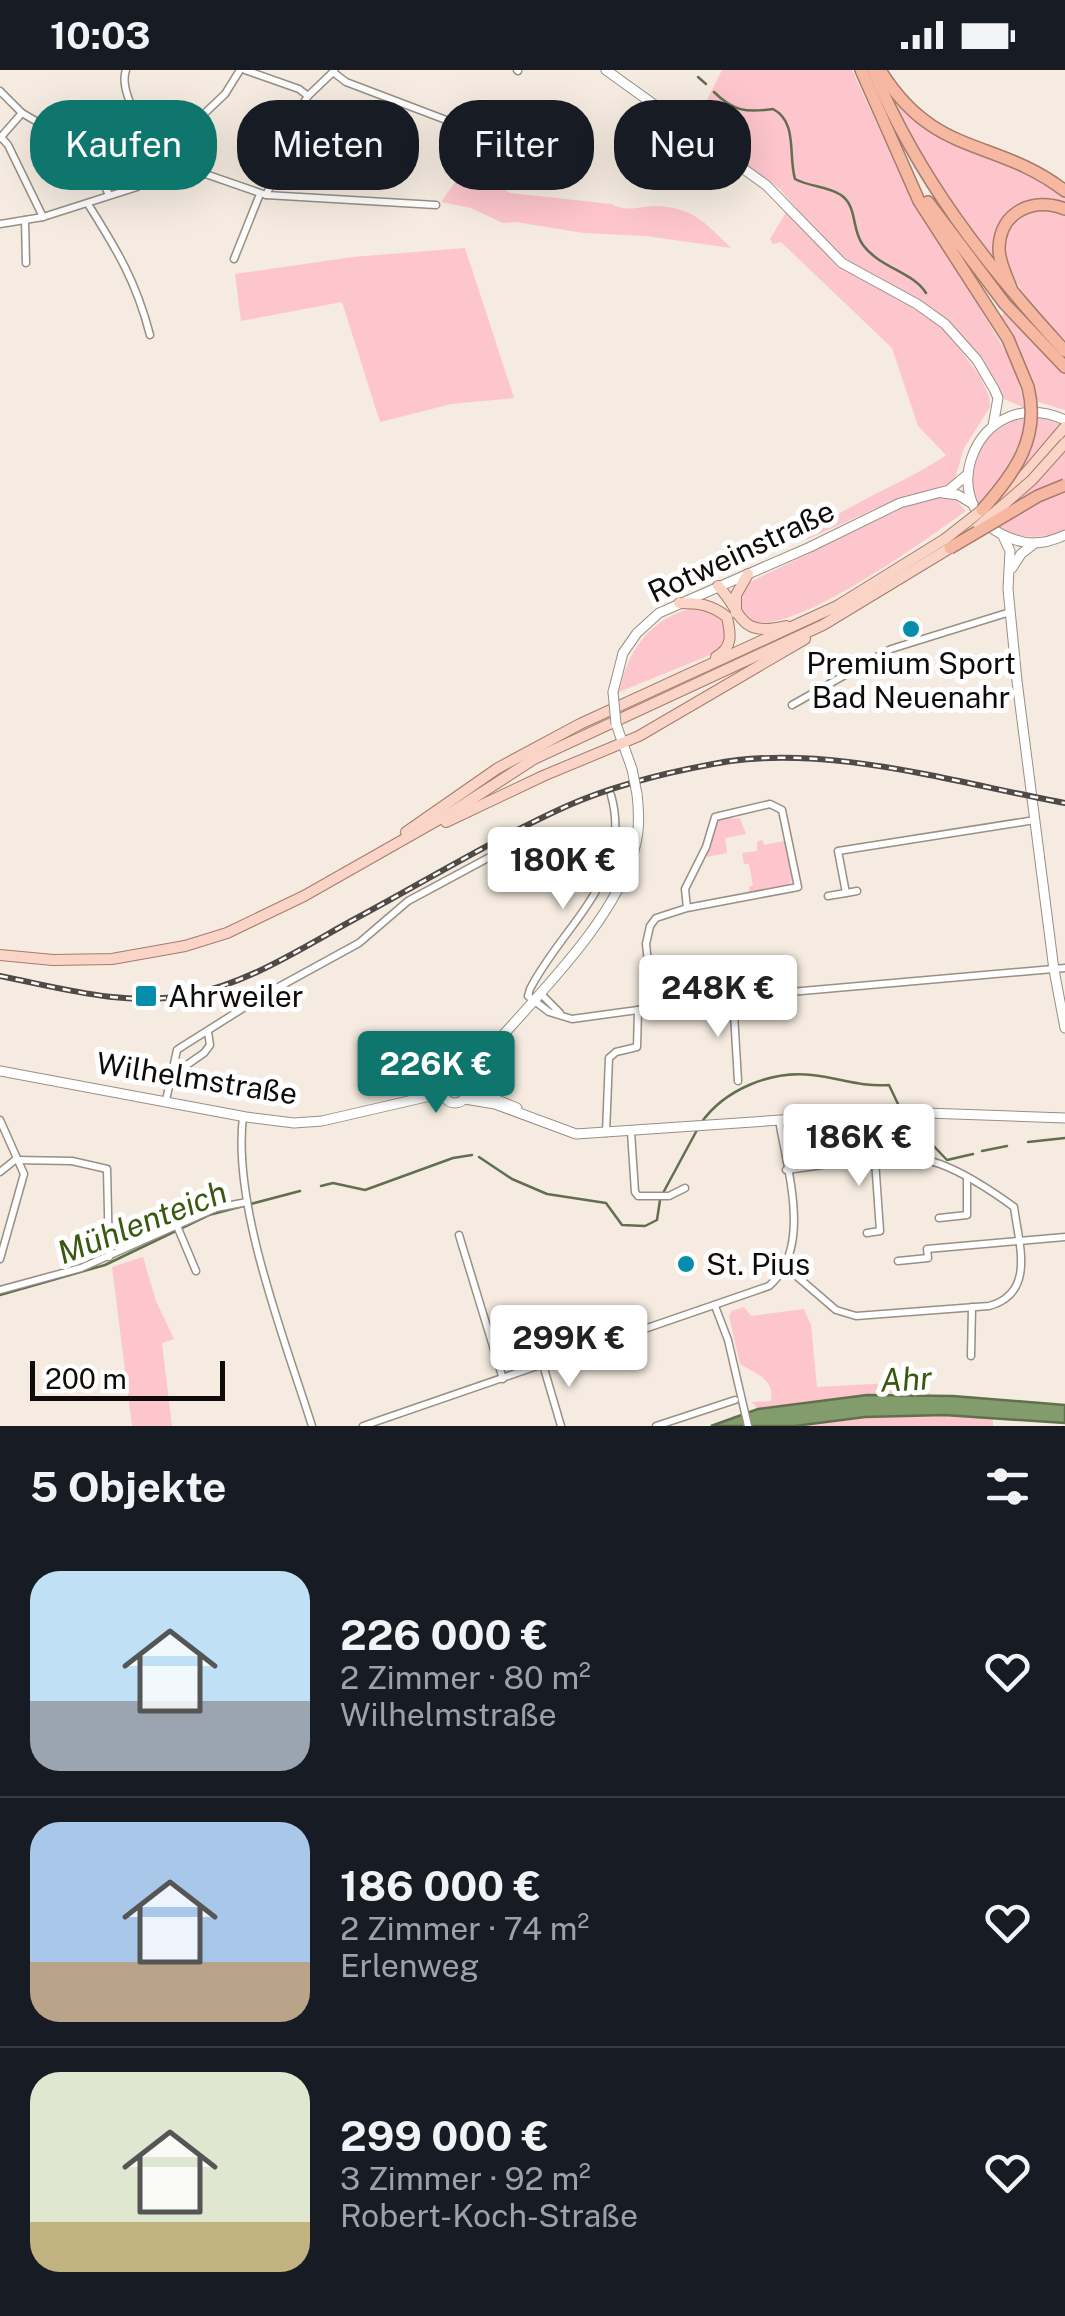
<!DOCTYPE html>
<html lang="de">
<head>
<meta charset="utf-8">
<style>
	:root { --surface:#171b24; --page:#242831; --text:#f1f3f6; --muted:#9ea1a6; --line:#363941; --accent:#0f766e }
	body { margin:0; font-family:"Public Sans",sans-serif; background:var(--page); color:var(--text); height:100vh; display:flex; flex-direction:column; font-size:38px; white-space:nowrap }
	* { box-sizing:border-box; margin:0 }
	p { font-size:32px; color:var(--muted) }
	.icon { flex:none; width:55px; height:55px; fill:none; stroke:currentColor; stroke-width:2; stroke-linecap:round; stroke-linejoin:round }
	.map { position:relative; height:1356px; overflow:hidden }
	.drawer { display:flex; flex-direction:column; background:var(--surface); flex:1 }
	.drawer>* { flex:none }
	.banner { position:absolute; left:30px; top:30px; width:1005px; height:90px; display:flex; gap:20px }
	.scale { position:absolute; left:30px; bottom:25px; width:195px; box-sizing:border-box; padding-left:10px; border:5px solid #0e0b08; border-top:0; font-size:28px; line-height:35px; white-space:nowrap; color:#0e0b08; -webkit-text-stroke:8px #fff; paint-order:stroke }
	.price { position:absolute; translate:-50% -85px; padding:0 22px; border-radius:10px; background:#fff; color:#222; font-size:32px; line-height:65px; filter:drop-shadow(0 2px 5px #0008) }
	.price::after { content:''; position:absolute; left:50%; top:60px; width:30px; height:22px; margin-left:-15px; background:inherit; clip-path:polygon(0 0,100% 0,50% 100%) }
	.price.active { background:var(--accent); color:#fff }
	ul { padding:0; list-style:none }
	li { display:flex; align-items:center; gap:30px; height:250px; padding:0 30px }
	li+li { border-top:2px solid var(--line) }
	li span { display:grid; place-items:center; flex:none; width:280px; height:200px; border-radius:30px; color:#555 }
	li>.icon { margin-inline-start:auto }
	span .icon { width:120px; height:120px; fill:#fffc; stroke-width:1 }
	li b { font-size:42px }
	h2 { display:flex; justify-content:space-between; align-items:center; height:120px; padding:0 30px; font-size:42px }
	.pill { padding:0 35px; border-radius:40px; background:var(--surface); box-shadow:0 10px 40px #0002; font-size:35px; line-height:90px }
	.pill.active { background:var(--accent); color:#fff }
	.status { display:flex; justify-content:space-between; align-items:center; height:70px; padding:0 50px; background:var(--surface); direction:ltr }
	.status svg { height:28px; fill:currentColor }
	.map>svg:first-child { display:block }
	.green { fill:#fdc5cc }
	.water { fill:#839c6c; stroke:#60704e; stroke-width:2.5 }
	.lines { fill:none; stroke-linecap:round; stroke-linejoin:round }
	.stream { stroke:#60704e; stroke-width:2.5 }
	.street-casing { stroke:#988f85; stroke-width:9 }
	.secondary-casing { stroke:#988f85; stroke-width:11 }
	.primary-casing { stroke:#a57b6c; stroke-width:12 }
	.highway-casing { stroke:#a57b6c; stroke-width:14 }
	.street { stroke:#fff; stroke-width:6 }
	.secondary { stroke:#fff; stroke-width:9 }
	.primary { stroke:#fad4c7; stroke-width:10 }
	.highway { stroke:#f7b8a2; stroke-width:11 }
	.rail-casing { stroke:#4f4a45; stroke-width:6 }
	.rail { stroke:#fff; stroke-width:2.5; stroke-dasharray:8; stroke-linecap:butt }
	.secondary-bridge-casing { stroke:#988f85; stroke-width:11; stroke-linecap:butt }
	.primary-bridge-casing { stroke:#a57b6c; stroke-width:12; stroke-linecap:butt }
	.highway-bridge-casing { stroke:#a57b6c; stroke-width:14; stroke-linecap:butt }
	.secondary-bridge { stroke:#fff; stroke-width:9 }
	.primary-bridge { stroke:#fad4c7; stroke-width:10 }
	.highway-bridge { stroke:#f7b8a2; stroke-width:11 }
	.poi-dot { fill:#068dac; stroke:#fff; stroke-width:4 }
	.labels { text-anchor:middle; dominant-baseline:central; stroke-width:10; stroke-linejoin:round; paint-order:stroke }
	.street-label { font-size:30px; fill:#0e0b08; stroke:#fff }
	.poi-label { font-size:30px; fill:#0e0b08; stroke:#fff; text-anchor:start }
	.water-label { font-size:32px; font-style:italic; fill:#3a5910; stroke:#fff }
</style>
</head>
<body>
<div class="status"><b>10:03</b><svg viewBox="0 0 49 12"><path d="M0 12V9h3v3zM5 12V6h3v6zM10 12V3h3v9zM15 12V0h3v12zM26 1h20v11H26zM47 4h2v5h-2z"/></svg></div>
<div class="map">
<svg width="1065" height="1356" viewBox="0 0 1065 1356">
	<rect width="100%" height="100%" fill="#f5ebe0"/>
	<g class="green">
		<polygon points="722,0 852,0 903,111 1015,297 1025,338 1004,329 980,285 947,250 926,234 854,196 819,165 780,119 694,56"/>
		<path d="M897 34C948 90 1017 82 1065 127V135C1041 127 1001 131 997 164 996 175 998 187 999 198 972 163 903 74 897 34Z"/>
		<path d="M468 94 510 123 611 134C628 143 639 136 657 136 695 138 706 154 731 178L646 166 583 163 516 152 503 153 471 138 441 132Z"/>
		<path d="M1040 137 1065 144V270C1031 236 962 165 1040 137Z"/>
		<path d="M788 139 834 191 941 255 979 305 989 326 990 337 964 378 954 412 890 432 806 470C824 443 913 410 946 385L918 356 892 278 781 172 773 174 770 169Z"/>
		<polygon points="465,178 514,328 451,334 380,352 342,232 241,251 235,204 353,187"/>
		<polygon points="1005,243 1065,303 1065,340 1038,332 1031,307 999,247"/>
		<path d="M1036 346 1065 356V461C964 496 933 359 1036 346Z"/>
		<path d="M931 428H954L966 441C937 461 767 588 742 543 737 534 740 522 746 514L907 436Z"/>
		<path d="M692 538C720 538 738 560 715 583L619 622C628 580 649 550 692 538Z"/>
		<polygon points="731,745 732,749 740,748 746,764 725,768 727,783 707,787 716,752"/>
		<polygon points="786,766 792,811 787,816 750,823 749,817 753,815 749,794 744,794 742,783 757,781 757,772 762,770 764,775 784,771"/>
		<polygon points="143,1187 156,1231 174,1269 162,1273 172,1356 132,1356 112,1197"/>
		<path d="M744 1237 751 1246 804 1239 811 1255 817 1317 929 1311 930 1325H867L758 1339 752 1332 771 1331C775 1309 756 1304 740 1294L729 1246 732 1241Z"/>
		<polygon points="944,1345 993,1348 993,1356 795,1356 865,1347"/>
	</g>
	<polygon class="water" points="867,1325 953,1326 1065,1335 1065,1353 944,1345 865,1347 795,1356 711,1356 758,1339"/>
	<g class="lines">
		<g class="stream">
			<polyline points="698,7 706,14"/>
			<path d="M714 22C733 41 746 43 773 39 798 52 788 85 795 109 810 117 827 116 841 125 858 137 851 159 863 175 880 198 913 202 926 223"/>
			<polyline points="905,1046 947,1090 973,1084"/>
			<path d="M701 1053C724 1020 771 1000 812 1005 840 1008 860 1017 889 1015L898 1034"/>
			<polyline points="1028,1072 1065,1068"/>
			<polyline points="982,1081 1007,1076"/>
			<polyline points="479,1087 512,1109 547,1124 606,1133 622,1155 645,1156 657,1150 660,1130"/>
			<polyline points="321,1116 333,1113 365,1120 453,1088 472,1085"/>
			<polyline points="663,1123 697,1060"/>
			<polyline points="0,1225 105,1195 209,1145 300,1121"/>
		</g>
		<defs>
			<g id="street">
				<path d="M126 0C117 25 152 72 168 91"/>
				<polyline points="245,0 299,19 308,26"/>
				<polyline points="517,0 518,1"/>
				<polyline points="333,2 346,12 483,64"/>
				<polyline points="0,21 22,43 65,68 83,69 110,58 142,56"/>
				<polyline points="206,42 225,24 240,0"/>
				<polyline points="1,67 8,75 43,147"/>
				<polyline points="0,68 22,43"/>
				<polyline points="83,69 109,125"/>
				<polyline points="168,91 266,125 436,135"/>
				<polyline points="266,125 282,92 295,46 308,26 334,1"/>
				<path d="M88 134C117 180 136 211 150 265"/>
				<polyline points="25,150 26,193"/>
				<polyline points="0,154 43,147 137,117 168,91"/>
				<polyline points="234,189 260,124"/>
				<polyline points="792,635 891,579 1010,542"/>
				<path d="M611 725C634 807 562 856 530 919L528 926 549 942 572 949 733 927 1065 898"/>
				<polyline points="846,823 857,821"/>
				<polyline points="828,826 846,823 838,781 1035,750"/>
				<polyline points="541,924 560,943"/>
				<polyline points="733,927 738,1011"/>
				<polyline points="653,938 646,874 650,856 656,848 687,838 798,817 782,740 770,734 715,747 706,777 685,819 687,838"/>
				<polyline points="171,1006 204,983 210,975 208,962"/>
				<polyline points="166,1030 177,980 183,976 264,925 359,873 408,831 514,774"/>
				<path d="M243 1047C232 1136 285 1270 312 1356"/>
				<polyline points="0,1050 24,1104 0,1189"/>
				<polyline points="631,1062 635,1122 638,1126 669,1126 685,1118"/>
				<polyline points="606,1063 609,988 616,982 637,977 638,940"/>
				<polyline points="15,1090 72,1091 107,1099 109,1187"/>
				<polyline points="0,1102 15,1090"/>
				<polyline points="939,1148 967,1145 967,1107"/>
				<polyline points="177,1156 196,1201"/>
				<polyline points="867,1163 880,1161 875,1090"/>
				<polyline points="459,1165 503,1309"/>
				<polyline points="898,1191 928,1188 927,1179 1065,1167"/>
				<path d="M786 1197 836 1240 856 1246 989 1236C1036 1223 1019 1175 1014 1137 992 1121 967 1104 940 1094 898 1078 831 1095 786 1100"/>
				<polyline points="0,1220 81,1198 216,1138 247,1132"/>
				<polyline points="715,1236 728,1270 748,1356"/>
				<polyline points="971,1286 972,1237"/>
				<polyline points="543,1295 561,1356"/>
				<path d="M363 1356 769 1216C813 1178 787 1100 779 1050"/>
				<polyline points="656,1356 735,1330"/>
			</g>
			<g id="secondary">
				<polyline points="606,0 766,115 842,193 917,234 945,254 977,290 994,319 998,328 993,356"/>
				<path d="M1065 350C977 310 926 439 1013 469 1030 476 1048 473 1065 465"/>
				<polyline points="943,423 958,425 973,434"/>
				<polyline points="1003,466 1010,481 1008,519 1017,611 1054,900 1065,958"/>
				<polyline points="1012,498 1021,484 1035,473"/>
				<polyline points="613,622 623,583 637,563 659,543 810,477 900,433 949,420 968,404"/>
				<polyline points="616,654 632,699"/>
				<polyline points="0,1001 246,1047 294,1053 322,1051 443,1023"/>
				<circle cx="455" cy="1021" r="12"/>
				<path d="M463 1011C516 945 614 859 635 777 640 759 639 742 637 724"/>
				<polyline points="467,1018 517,1038"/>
				<polyline points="465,1029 495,1034 576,1064 898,1042 1065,1048"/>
			</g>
			<g id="primary">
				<polyline points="993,432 1026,403 1065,357"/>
				<path d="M718 516C744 542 736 568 786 556"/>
				<path d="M679 533C698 533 711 534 727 547 731 565 733 577 716 587"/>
				<polyline points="736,543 736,525 748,504"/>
				<polyline points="446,752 543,706 639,666 805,569"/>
				<polyline points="406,762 498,698 580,654 837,536 945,469"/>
				<polyline points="0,885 53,890 112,889 185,876 227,863 304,826 452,742 534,689 823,555 950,478"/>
			</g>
			<g id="highway">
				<polyline points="861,0 919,131 1008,269 1028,317"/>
				<path d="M873 0C918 108 986 195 1065 281"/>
				<path d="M880 0C935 89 995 67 1065 121"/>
				<polyline points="928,132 1005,234 1065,297"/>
				<path d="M1011 218C1006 205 999 192 999 178 1000 141 1034 127 1065 139"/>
			</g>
		</defs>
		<use href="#street" class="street-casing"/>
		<use href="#secondary" class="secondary-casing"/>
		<use href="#primary" class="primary-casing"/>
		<use href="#highway" class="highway-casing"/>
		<use href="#street" class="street"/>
		<use href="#secondary" class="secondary"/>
		<use href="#primary" class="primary"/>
		<use href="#highway" class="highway"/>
		<defs>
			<path id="rail" d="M0 906C61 918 125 937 188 925 247 914 300 879 353 850 424 812 494 769 567 736 612 716 664 703 713 694 823 672 956 713 1065 733"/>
		</defs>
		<use href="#rail" class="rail-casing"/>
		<use href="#rail" class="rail"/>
		<defs>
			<g id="secondary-bridge">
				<polyline points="613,622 616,654"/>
				<polyline points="632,699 637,724"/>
			</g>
			<g id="primary-bridge">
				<polyline points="979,456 1032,410 1065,373"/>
				<polyline points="945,469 982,440"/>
			</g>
			<g id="highway-bridge">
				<path d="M982 440C1014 404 1041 368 1028 317"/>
				<polyline points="950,478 1038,426 1065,415"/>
			</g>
		</defs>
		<use href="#secondary-bridge" class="secondary-bridge-casing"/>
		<use href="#primary-bridge" class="primary-bridge-casing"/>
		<use href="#highway-bridge" class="highway-bridge-casing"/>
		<use href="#secondary-bridge" class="secondary-bridge"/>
		<use href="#primary-bridge" class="primary-bridge"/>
		<use href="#highway-bridge" class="highway-bridge"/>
	</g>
	<g class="poi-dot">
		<circle cx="911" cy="559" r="10"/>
		<rect x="134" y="914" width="24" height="24" rx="5"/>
		<circle cx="686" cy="1194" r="10"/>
	</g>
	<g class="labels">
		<g class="street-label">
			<text transform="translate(741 481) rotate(-25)">Rotweinstraße</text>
			<text transform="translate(197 1008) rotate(9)">Wilhelmstraße</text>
		</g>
		<g class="poi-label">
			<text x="911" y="593" text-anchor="middle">Premium Sport<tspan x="911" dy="34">Bad Neuenahr</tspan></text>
			<text x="168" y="926">Ahrweiler</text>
			<text x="706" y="1194">St. Pius</text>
		</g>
		<g class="water-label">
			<text transform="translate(142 1152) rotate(-21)">Mühlenteich</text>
			<text transform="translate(906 1309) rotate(-3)">Ahr</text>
		</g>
	</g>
</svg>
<div class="scale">200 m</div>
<b class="price" style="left:563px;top:842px">180K €</b>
<b class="price" style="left:718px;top:970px">248K €</b>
<b class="price active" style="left:436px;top:1046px">226K €</b>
<b class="price" style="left:859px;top:1119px">186K €</b>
<b class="price" style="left:569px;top:1320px">299K €</b>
<div class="banner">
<a class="pill active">Kaufen</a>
<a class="pill">Mieten</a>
<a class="pill">Filter</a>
<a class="pill">Neu</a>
</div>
</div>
<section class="drawer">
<h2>5 Objekte<svg class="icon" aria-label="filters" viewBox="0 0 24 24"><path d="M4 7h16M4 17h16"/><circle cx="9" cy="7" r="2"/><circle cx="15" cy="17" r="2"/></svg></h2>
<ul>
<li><span style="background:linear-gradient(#bfe0f5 65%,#9aa5b1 0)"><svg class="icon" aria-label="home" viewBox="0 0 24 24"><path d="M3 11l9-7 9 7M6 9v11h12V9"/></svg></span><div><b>226 000 €</b><p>2 Zimmer · 80 m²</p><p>Wilhelmstraße</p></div><svg class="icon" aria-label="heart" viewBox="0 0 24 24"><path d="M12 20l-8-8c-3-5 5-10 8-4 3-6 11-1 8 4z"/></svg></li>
<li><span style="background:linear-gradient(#a9c7e8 70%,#b9a48a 0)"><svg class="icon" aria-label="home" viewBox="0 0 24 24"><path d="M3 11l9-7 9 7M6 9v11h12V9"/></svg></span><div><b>186 000 €</b><p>2 Zimmer · 74 m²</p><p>Erlenweg</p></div><svg class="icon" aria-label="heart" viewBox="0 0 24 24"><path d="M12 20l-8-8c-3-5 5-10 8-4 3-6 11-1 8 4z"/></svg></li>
<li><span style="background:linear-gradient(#dfe7d0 75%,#c2b280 0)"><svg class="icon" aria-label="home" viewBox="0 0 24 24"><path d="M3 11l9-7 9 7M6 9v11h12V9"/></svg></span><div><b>299 000 €</b><p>3 Zimmer · 92 m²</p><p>Robert-Koch-Straße</p></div><svg class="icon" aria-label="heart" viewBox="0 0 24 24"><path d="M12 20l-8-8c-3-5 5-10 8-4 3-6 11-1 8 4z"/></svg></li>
</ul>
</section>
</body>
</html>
